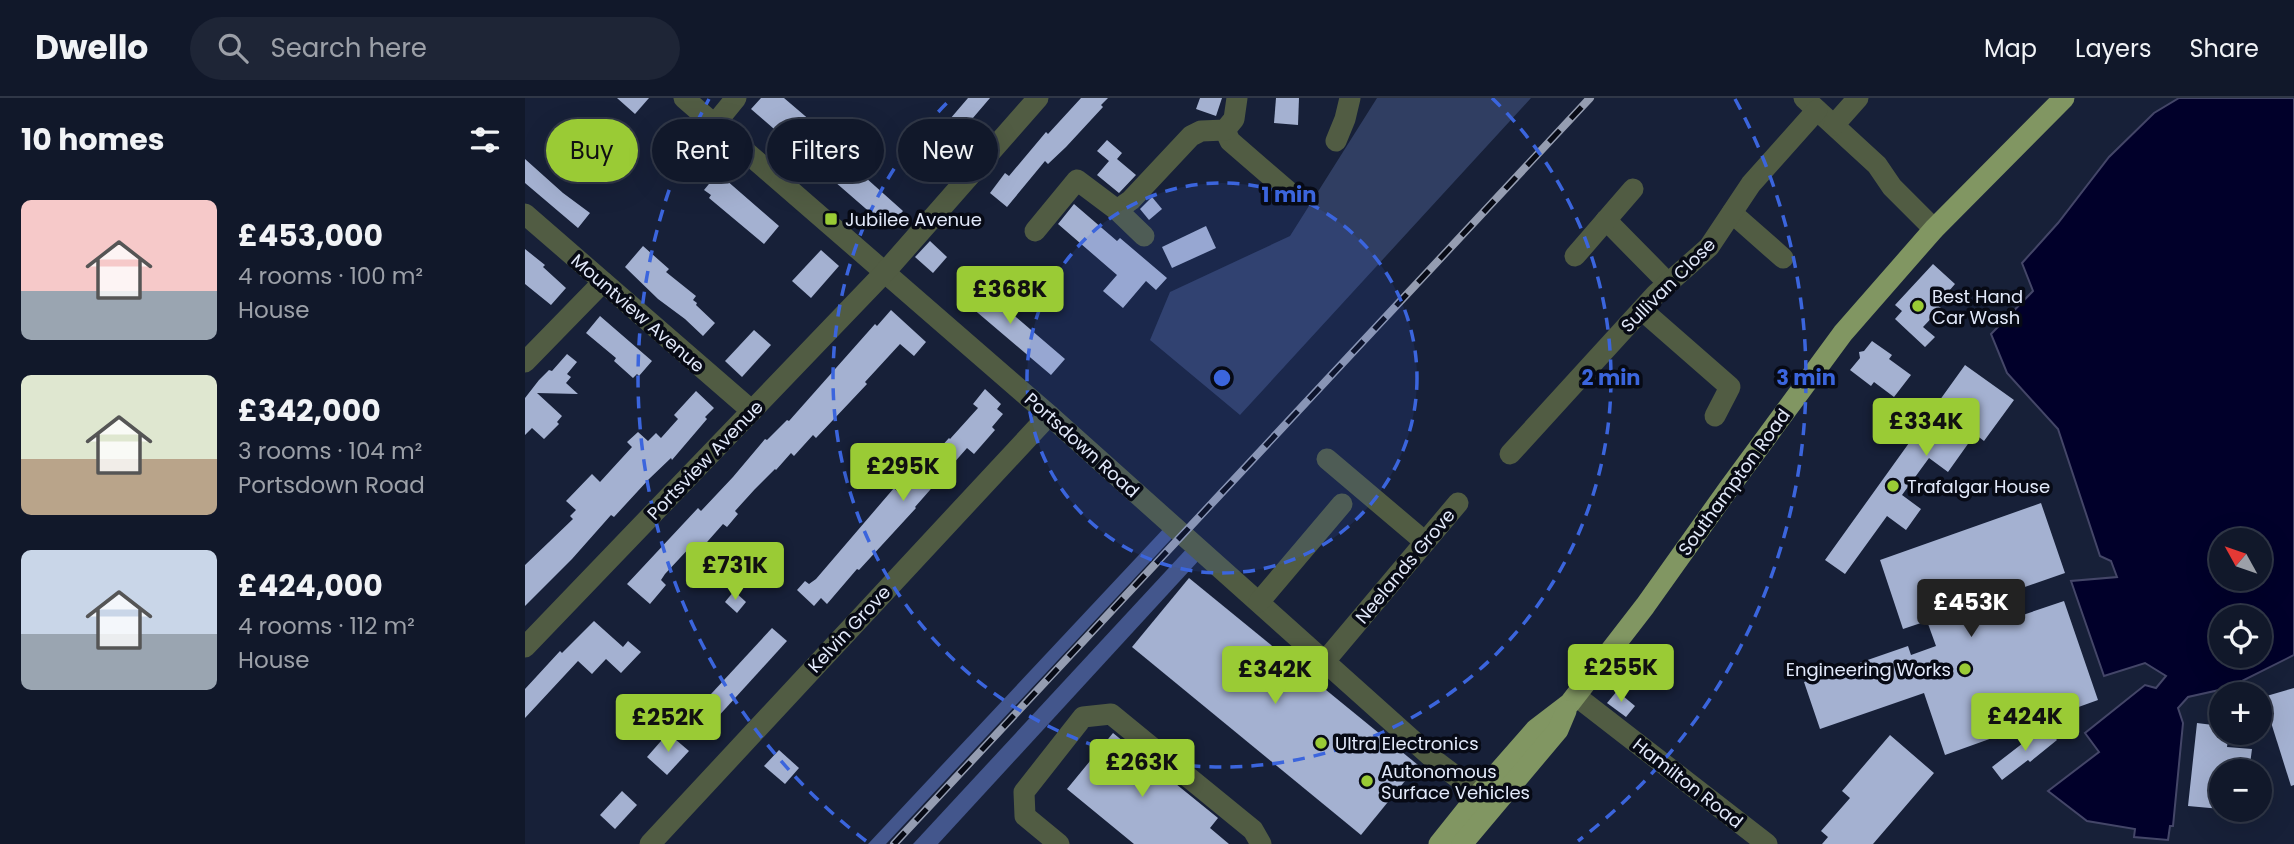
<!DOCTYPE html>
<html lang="en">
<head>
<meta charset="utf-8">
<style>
	:root { --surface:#11182a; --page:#1e2536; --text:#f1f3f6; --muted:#9ca0a8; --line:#303747; --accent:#9acb35 }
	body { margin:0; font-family:Poppins,sans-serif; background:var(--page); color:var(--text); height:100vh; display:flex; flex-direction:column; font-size:26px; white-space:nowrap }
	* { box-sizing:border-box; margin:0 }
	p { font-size:23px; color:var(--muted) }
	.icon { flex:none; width:38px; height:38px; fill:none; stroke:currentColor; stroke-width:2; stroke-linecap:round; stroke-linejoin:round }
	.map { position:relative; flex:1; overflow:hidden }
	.sheet { display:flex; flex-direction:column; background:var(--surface); width:525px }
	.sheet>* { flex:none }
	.top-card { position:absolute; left:21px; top:21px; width:665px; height:63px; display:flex; gap:14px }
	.needle { width:46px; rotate:310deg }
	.fabs { position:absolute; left:1684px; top:430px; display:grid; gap:14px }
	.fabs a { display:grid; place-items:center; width:63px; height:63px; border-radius:50%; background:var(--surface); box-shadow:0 7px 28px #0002,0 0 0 2px var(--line); font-size:35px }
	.price { position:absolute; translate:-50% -60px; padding:0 16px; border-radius:7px; background:var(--accent); color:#111; font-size:23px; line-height:46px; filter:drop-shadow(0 2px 4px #0008) }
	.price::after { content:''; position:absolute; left:50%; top:42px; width:21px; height:16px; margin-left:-10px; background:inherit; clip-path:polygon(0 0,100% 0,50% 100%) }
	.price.active { background:#222; color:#fff }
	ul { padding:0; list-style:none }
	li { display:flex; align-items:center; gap:21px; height:175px; padding:0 21px }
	li span { display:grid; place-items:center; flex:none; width:196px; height:140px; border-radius:10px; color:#555 }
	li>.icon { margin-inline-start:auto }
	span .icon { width:84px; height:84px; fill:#fffc; stroke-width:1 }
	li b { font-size:30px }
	h2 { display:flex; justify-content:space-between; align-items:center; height:84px; padding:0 21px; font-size:30px }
	.tag { padding:0 24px; border-radius:32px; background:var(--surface); box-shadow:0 7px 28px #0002,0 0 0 2px var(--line); font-size:24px; line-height:63px }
	.tag.active { background:var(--accent); color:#111 }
	header { display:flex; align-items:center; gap:42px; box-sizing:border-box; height:98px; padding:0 35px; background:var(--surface); border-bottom:2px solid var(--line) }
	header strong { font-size:33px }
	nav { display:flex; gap:38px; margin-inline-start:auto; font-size:24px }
	.search { width:490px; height:63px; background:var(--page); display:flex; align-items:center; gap:18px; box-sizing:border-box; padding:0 24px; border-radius:38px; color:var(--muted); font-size:26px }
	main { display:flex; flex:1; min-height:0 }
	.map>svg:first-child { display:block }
	.green { fill:#303e62 }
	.forest { fill:#43568c }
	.water { fill:#01002a; stroke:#444668; stroke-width:2; fill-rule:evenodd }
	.building { fill:#a4b1d1 }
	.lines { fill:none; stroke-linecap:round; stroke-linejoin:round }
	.minor { stroke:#515c43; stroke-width:21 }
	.major { stroke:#819662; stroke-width:21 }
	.rail-casing { stroke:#959db1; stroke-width:8 }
	.rail { stroke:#070a15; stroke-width:5; stroke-dasharray:16; stroke-linecap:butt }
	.ring { fill:none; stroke:#3b65dd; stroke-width:3.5; stroke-dasharray:12 9 }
	.poi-dot { fill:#9acb35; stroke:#070a15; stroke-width:2.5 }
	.labels { text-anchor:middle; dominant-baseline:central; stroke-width:7; stroke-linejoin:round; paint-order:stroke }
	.poi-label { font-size:18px; fill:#e2e9fa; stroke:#070a15; text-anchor:start }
	.street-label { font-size:18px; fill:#e2e9fa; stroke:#070a15 }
	.centre { fill:#3b65dd; stroke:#070a15; stroke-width:3.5 }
	.ring-label { font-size:21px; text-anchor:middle; font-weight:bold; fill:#3b65dd; stroke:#070a15; stroke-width:7; stroke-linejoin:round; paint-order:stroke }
</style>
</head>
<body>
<header>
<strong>Dwello</strong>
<div class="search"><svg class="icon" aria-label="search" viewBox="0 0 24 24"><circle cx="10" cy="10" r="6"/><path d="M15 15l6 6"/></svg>Search here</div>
<nav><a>Map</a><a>Layers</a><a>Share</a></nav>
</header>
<main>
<section class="sheet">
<h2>10 homes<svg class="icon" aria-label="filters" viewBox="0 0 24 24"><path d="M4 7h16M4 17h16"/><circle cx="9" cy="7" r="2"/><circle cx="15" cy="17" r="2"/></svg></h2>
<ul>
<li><span style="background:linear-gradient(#f6c9c9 65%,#9aa5b1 0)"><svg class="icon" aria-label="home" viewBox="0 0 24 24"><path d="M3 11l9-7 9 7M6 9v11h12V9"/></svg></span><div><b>£453,000</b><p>4 rooms · 100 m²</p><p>House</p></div></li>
<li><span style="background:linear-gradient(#dfe7d0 60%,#b9a48a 0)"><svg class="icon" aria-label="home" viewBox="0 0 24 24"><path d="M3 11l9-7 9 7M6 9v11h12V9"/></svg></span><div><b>£342,000</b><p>3 rooms · 104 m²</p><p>Portsdown Road</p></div></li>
<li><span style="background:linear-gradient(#c9d6e8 60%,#9aa5b1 0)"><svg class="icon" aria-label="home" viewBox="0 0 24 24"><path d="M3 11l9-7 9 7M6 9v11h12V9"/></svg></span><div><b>£424,000</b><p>4 rooms · 112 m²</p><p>House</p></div></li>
</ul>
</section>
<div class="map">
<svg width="1769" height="746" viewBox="0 0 1769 746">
	<rect width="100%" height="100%" fill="#172038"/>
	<polygon class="green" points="852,0 1006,0 715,317 625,242 645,194 765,138"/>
	<g class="forest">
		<polygon points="641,428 650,437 361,746 343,746"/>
		<polygon points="666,446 676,460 413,746 388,746"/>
	</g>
	<path class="water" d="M1654 0H1769V557L1703 590 1663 599 1653 610 1658 625 1648 728H1645L1643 742 1609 739 1610 731 1562 723 1523 693 1574 654 1560 635 1620 587 1631 590 1641 578 1620 565 1579 578 1546 483 1592 479 1586 463 1575 458 1533 331 1482 275 1466 236 1508 193 1497 165 1533 125 1584 59 1629 15ZM1696 443H1734V481H1696ZM1696 520H1734V558H1696Z"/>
	<g class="building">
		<polygon points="92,0 124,0 110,16"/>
		<polygon points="236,0 259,0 327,58 322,63 378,113 363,130 226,11"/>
		<polygon points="443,0 465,0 400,76 385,63 405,40 407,42"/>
		<polygon points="556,0 583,0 576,7 578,9 541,49 523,66 520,63 482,109 465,95 480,75 484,78 521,34 523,36"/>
		<polygon points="675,0 697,0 691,18 671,11"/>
		<polygon points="751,0 774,0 773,27 749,25"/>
		<polygon points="582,42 597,55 592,61 611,77 594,95 572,77 584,63 572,53"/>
		<polygon points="0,61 38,95 65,115 53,130 0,85"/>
		<polygon points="193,75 254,128 239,146 184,100 186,97 179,92"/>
		<polygon points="627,99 637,111 624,122 615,111"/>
		<polygon points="549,106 592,143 595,140 642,180 631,192 621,183 598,210 578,193 592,177 533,126"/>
		<polygon points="681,128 691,150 647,170 637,149"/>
		<polygon points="405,143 422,159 408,175 390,159"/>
		<polygon points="118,148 144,171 141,174 171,198 168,202 172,205 171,207 190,225 178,238 160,221 133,201 100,169"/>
		<polygon points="0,151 20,167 18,169 41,190 26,207 0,186"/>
		<polygon points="296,152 314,168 286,200 267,183"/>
		<polygon points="1408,166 1430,186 1412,207 1416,210 1398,229 1410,239 1400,249 1370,221 1377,213 1370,207"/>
		<polygon points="448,180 461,192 464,188 474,196 470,201 540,261 526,277 433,198"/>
		<polygon points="366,212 401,244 389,258 375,246 340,284 342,286 291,340 288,337 269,358 266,355 251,372 250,371 230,391 210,413 213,416 202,429 198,426 175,452 168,446 140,476 136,482 141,487 125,506 102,486 173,410 176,413 208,379 240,341 242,342 262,322 264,323 350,226 352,228"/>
		<polygon points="75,218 127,263 114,278 112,276 108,280 89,263 91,260 61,235"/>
		<polygon points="229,232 246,247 217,279 200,263"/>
		<polygon points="1347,243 1367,257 1364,261 1386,277 1369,299 1349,284 1346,288 1325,272 1335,260 1334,254 1339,253"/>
		<polygon points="42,256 52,264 42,276 46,279 41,285 53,296 12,295 37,318 32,324 34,326 19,341 7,330 0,337 0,300 14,282 24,272 27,273"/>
		<polygon points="1440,267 1489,302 1459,343 1450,336 1423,374 1404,360 1377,397 1396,411 1381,432 1362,418 1320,476 1300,462"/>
		<polygon points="460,291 476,306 472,311 478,316 467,329 470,332 449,356 442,350 390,409 391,410 334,472 332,471 302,506 296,500 289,508 272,492 280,483 284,486 291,481 369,390 374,395 424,340 425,341 453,310 448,306"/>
		<polygon points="171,293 189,310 180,319 182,321 147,362 146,360 124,381 89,419 86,417 47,461 0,508 0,467 48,421 45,418 51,412 41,403 67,376 75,384 107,349 102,344 113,334 123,343 131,335 136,340 153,321 149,317"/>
		<polygon points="1516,405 1540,475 1460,503 1468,527 1539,503 1573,602 1420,657 1399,595 1295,631 1279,584 1383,548 1386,557 1411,548 1402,523 1378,531 1355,462"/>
		<polygon points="664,480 893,667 836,737 607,549"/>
		<polygon points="209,493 221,504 212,515 200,504"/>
		<polygon points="69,523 98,549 103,543 116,554 96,575 81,561 67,576 53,563 0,620 0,591 35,553 37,555"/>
		<polygon points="247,530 262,543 190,622 174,609"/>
		<polygon points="1769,590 1769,687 1766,688 1738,599"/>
		<polygon points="1092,593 1110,608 1101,619 1082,605"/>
		<polygon points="1672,625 1696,628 1696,635 1704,635 1702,649 1727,651 1724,674 1696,674 1696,711 1663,708"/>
		<polygon points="1520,628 1532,642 1505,664 1503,662 1477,682 1467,669"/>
		<polygon points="143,635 164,653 142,677 122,659"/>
		<polygon points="588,635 693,720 685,730 704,746 609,746 542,691"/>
		<polygon points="1365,637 1409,675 1348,746 1297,746 1303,739 1296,733 1325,700 1317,693"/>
		<polygon points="254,652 274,670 260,686 239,668"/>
		<polygon points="97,693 112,707 90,731 75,717"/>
	</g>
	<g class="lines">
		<g class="minor">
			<polyline points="159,0 524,317 912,664 954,696"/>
			<polyline points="1279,0 1352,67 1367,89 1409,131"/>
			<polyline points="189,27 211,0"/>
			<polyline points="1309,27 1333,0"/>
			<polyline points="700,32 705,43 764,94"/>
			<polyline points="811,43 820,21 825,0"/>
			<polyline points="592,112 606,102 666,38 676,33 700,32 709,21 712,0"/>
			<polyline points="1207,115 1258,160"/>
			<polyline points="0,116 227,313"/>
			<polyline points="1081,122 1143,185"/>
			<polyline points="510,133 552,82 592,112 619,138"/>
			<polyline points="1050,158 1108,91"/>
			<polyline points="1117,212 1205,289 1190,318"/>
			<polyline points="0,264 78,184"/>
			<polyline points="985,356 1131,196 1184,149 1226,86 1292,12"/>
			<polyline points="802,361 900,444"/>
			<polyline points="734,504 817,406"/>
			<polyline points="0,549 360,174 513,0"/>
			<polyline points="800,563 933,405"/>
			<polyline points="1051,598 1242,746"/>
			<polyline points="125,746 524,317"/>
			<polyline points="534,746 500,718 499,694 558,619 586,616 728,732 736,746"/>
		</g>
		<g class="major">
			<polyline points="914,746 954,696 1011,631 1045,605 1120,508 1204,390 1318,235 1409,131 1539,0"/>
			<polyline points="937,746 1033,632 1041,613"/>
		</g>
		<defs>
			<polyline id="rail" points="369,746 1065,0"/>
		</defs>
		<use href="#rail" class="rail-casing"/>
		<use href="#rail" class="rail"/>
	</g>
	<circle cx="697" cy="280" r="195" fill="#3b65dd" fill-opacity=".12"/>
	<g class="ring">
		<circle cx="697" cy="280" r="195"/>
		<path d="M967 0A389 389 0 1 1 427 0"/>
		<path d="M341 743A584 584 0 0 1 184 1M1210 1A584 584 0 0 1 1053 743"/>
	</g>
	<g class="poi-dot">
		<rect x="299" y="114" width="14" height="14" rx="3.5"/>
		<circle cx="1393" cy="208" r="7"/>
		<circle cx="1368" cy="388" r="7"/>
		<circle cx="1440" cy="571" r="7"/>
		<circle cx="796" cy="645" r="7"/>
		<circle cx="842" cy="683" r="7"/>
	</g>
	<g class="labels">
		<g class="poi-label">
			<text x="320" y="121">Jubilee Avenue</text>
			<text x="1407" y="198">Best Hand<tspan x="1407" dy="21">Car Wash</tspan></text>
			<text x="1382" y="388">Trafalgar House</text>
			<text x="1426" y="571" text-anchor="end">Engineering Works</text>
			<text x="810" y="645">Ultra Electronics</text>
			<text x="856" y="673">Autonomous<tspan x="856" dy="21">Surface Vehicles</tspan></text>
		</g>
		<g class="street-label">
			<text transform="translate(1143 187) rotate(-45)">Sullivan Close</text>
			<text transform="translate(113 215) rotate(41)">Mountview Avenue</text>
			<text transform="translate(557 347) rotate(42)">Portsdown Road</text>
			<text transform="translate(180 362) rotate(-46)">Portsview Avenue</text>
			<text transform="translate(1209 384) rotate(-54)">Southampton Road</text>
			<text transform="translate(880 468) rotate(-50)">Neelands Grove</text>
			<text transform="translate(324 531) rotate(-47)">Kelvin Grove</text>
			<text transform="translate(1163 685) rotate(38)">Hamilton Road</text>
		</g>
	</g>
	<circle cx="697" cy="280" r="10" class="centre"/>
	<g class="ring-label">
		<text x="764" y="104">1 min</text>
		<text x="1086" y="287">2 min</text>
		<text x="1281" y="287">3 min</text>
	</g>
</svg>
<div class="fabs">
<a><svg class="needle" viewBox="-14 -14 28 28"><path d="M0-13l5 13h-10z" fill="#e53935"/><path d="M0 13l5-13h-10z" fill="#9ca0a8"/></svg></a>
<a><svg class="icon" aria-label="locate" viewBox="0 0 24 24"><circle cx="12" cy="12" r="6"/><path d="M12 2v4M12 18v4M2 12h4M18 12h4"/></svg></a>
<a>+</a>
<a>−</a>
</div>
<b class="price" style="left:485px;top:228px">£368K</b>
<b class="price" style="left:1401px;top:360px">£334K</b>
<b class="price" style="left:378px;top:405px">£295K</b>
<b class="price" style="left:210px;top:504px">£731K</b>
<b class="price active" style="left:1446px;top:541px">£453K</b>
<b class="price" style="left:1096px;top:606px">£255K</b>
<b class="price" style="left:750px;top:608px">£342K</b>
<b class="price" style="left:1500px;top:655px">£424K</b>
<b class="price" style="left:143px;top:656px">£252K</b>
<b class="price" style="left:617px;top:701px">£263K</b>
<div class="top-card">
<a class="tag active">Buy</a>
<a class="tag">Rent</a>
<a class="tag">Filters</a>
<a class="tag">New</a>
</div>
</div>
</main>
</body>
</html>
